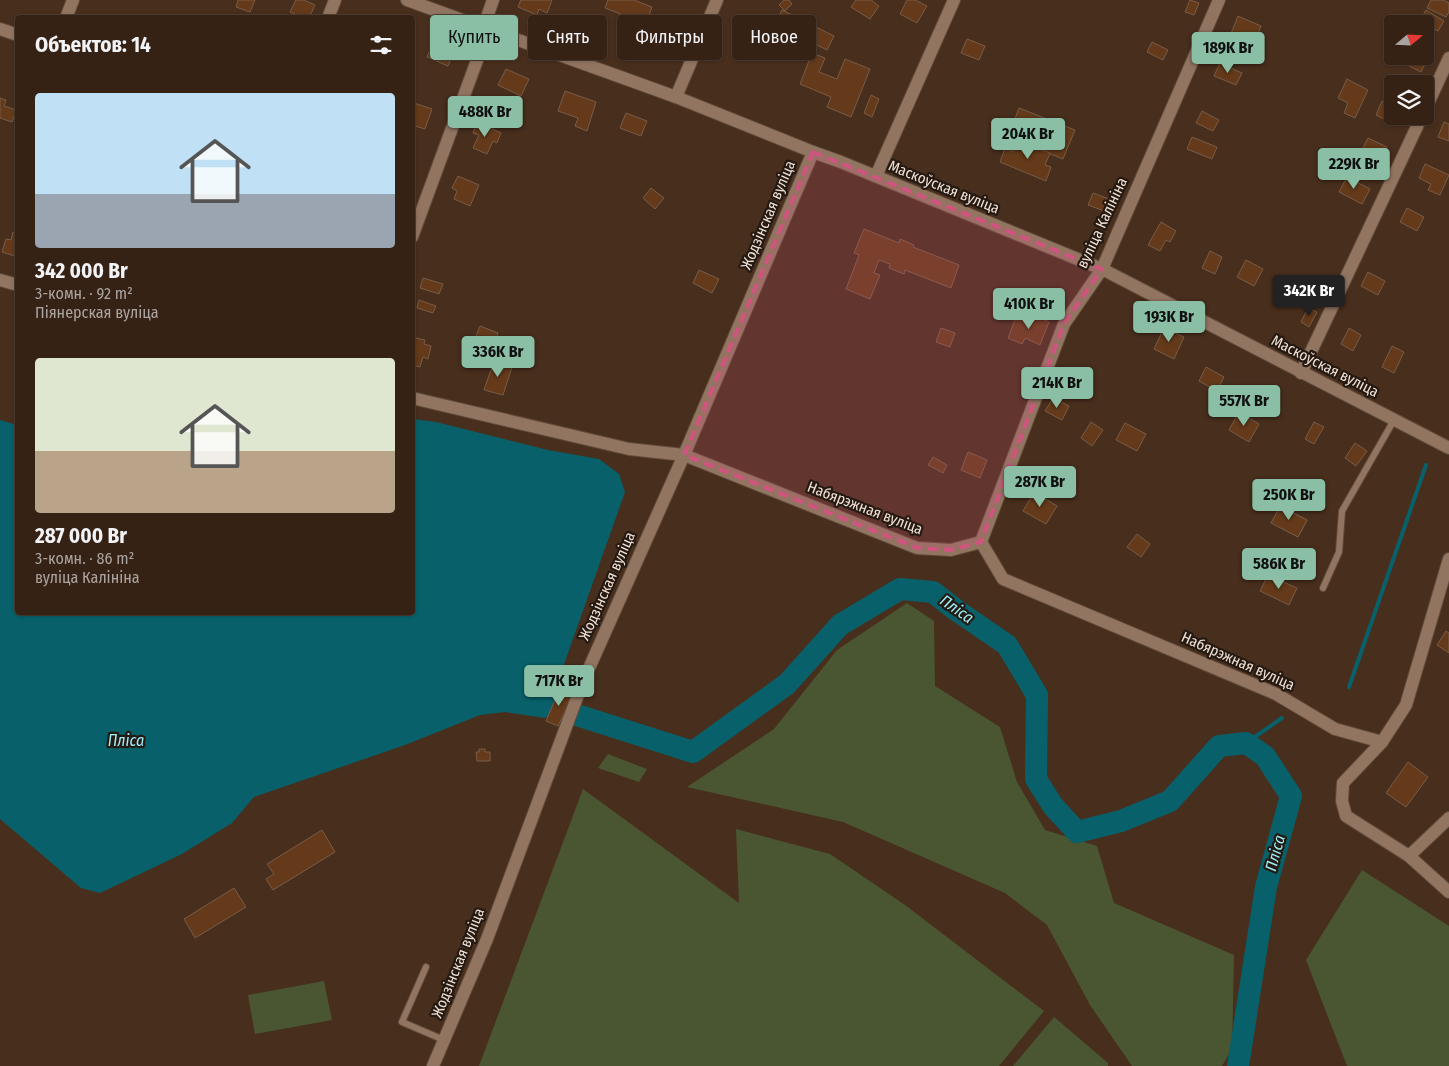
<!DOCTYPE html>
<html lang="ru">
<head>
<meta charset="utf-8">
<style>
	:root { --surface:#362215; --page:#3d2a1e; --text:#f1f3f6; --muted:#aaa4a0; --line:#503f34; --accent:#8abfa5 }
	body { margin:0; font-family:"Fira Sans Condensed",sans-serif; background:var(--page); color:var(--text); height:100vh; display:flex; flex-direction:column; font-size:19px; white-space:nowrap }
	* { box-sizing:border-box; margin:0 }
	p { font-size:16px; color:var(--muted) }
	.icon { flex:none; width:28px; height:28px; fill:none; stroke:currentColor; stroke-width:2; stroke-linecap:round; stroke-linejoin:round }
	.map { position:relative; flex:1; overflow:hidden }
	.panel { position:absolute; left:15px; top:15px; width:400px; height:600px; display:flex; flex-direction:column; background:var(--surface); border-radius:5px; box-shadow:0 1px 4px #0004,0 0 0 1px var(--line) }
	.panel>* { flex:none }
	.guide { position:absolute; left:430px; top:15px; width:475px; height:45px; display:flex; gap:10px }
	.needle { width:32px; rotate:71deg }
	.buttons { position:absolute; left:1384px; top:15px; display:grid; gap:10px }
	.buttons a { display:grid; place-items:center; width:50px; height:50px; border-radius:5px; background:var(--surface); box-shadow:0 1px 4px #0004,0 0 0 1px var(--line); font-size:25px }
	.price { position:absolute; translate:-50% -42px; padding:0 11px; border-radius:5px; background:var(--accent); color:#111; font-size:16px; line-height:32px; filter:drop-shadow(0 1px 2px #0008) }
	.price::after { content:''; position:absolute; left:50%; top:30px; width:15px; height:11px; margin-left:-8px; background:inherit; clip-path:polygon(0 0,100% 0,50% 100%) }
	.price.current { background:#222; color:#fff }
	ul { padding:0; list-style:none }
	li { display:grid; align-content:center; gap:10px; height:265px; padding:0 20px }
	li span { display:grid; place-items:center; height:155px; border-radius:5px; color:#555 }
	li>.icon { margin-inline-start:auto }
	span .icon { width:90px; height:90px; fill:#fffc; stroke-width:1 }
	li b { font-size:21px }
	h2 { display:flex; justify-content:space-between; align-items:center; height:60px; padding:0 20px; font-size:21px }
	.pill { padding:0 18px; border-radius:5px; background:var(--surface); box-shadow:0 1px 4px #0004,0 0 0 1px var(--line); font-size:18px; line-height:45px }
	.pill.current { background:var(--accent); color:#111 }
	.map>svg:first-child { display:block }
	.green { fill:#4a5632 }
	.water { fill:#08616a }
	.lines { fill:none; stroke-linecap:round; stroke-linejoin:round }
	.stream { stroke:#08616a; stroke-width:4 }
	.river { stroke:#08616a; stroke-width:22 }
	.building { fill:#643a1a; stroke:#785c48 }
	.lane-casing { stroke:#604a3b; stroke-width:8 }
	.street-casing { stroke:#604a3b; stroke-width:14 }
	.secondary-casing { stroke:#604a3b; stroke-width:14 }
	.lane { stroke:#927561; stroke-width:6 }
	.street { stroke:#927561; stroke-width:12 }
	.secondary { stroke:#927561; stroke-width:12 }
	.marked { fill:#d0547f; fill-opacity:0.2; stroke:#d0547f; stroke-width:4; stroke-dasharray:10 6; stroke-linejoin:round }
	.labels { text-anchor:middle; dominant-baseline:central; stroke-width:4.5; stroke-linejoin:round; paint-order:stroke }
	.street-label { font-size:15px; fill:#f0dfd4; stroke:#251a12 }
	.water-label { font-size:16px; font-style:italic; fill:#99eef9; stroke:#251a12 }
</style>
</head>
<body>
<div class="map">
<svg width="1449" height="1066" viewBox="0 0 1449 1066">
	<rect width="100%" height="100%" fill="#482e1c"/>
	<g class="green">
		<polygon points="907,603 934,621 935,686 1000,727 1017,782 1045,830 1097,846 1114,903 1234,955 1232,1049 1222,1066 1132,1066 1090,1005 1047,925 1005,893 843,822 687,787 774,729 837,650"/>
		<polygon points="608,754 647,769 639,782 598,768"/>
		<polygon points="583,789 739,903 736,829 830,854 905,905 1044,1011 999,1066 479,1066"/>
		<polygon points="1362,870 1449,926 1449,1066 1347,1066 1306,960"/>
		<polygon points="324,981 332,1020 255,1034 248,995"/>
		<polygon points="1054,1017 1108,1063 1108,1066 1013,1066"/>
	</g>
	<polygon class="water" points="413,419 436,422 548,450 599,459 619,474 625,492 545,718 505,712 480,715 405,745 254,797 232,823 182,854 100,893 81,888 0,819 0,420 17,425 18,612 412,612"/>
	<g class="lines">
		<g class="stream">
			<polyline points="1349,687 1426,465"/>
			<polyline points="1246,743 1282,718"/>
		</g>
		<polyline class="river" points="520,697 693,752 787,684 840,625 900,589 933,592 956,610 1007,645 1037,695 1036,779 1053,806 1077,832 1121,821 1170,801 1219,746 1246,743 1265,756 1291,796 1266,887 1238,1066"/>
	</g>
	<g class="building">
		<polygon points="238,0 255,0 250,12 236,7"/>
		<polygon points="296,0 304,0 315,5 309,18 303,18 290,12"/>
		<polygon points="521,0 552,0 547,13 539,9 537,15 518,7"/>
		<polygon points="608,0 634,0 652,7 646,24 605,8"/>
		<polygon points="784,0 789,0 792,4 785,11 779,5"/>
		<polygon points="856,0 871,0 879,6 870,19 851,7"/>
		<polygon points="907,0 915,0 927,6 917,23 900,14"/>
		<polygon points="1190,0 1199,3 1194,15 1185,12"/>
		<polygon points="1431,0 1443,0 1449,3 1449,12 1446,17 1427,8"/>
		<polygon points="782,10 834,36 827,50 775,24"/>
		<polygon points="1426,10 1444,21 1438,31 1420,21"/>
		<polygon points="1238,16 1261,26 1256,39 1247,35 1245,42 1230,36"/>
		<polygon points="629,28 660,41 654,57 623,44"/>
		<polygon points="967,39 985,46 979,60 961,53"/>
		<polygon points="1152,42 1168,50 1163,60 1147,52"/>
		<polygon points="433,43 454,51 448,66 427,57"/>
		<polygon points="812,53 825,58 819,72 837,79 845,59 870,69 851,117 827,107 831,97 800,84"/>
		<polygon points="1404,56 1420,56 1427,60 1421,72 1401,62"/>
		<polygon points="1220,63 1242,73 1236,85 1214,76"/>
		<polygon points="506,69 529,79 521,96 498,85"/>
		<polygon points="1347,79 1368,90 1355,118 1344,113 1348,103 1338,98"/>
		<polygon points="565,91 596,102 587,131 575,126 578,118 558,111"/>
		<polygon points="871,95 879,99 872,117 864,113"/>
		<polygon points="0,98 6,100 4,106 16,110 12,122 0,118"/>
		<polygon points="1382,101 1392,106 1392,116 1400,116 1396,125 1376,115"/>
		<polygon points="414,103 432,109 425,129 412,125 412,108"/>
		<polygon points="1019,108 1075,130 1063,159 1008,137"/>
		<polygon points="1202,111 1219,120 1213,131 1196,123"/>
		<polygon points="626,113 647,121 641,136 620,128"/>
		<polygon points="477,122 501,133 497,143 493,141 487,154 473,148 479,135 473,133"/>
		<polygon points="1444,122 1449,124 1449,141 1438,137"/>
		<polygon points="1192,137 1217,147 1212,159 1187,149"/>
		<polygon points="1368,138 1387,147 1381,160 1362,150"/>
		<polygon points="1018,141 1050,153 1045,165 1051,167 1046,181 1000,162 1005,148 1013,152"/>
		<polygon points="1425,164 1449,175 1440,195 1428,190 1431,184 1419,178"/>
		<polygon points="458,176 479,185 470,206 454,199 457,191 452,188"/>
		<polygon points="1347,177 1370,189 1362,204 1339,192"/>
		<polygon points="651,188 664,198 655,209 643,198"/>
		<polygon points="1093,193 1117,202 1112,214 1088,205"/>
		<polygon points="1407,208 1424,217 1417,231 1400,222"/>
		<polygon points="1161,222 1176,231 1170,242 1166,240 1160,251 1148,245"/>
		<polygon points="864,229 899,243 900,239 914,245 913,247 959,265 951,288 905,270 904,274 889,268 890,264 879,260 874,273 880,275 870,299 846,289 859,255 854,253"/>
		<polygon points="13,232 18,234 18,257 2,252 6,239 11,240"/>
		<polygon points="1210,251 1222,257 1215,274 1202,268"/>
		<polygon points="1246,260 1263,269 1254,286 1237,277"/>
		<polygon points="699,270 719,279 712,293 693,283"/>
		<polygon points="1368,272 1385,281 1378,295 1361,286"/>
		<polygon points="423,278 443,284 439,294 420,288"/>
		<polygon points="419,300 436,306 433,313 417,308"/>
		<polygon points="1308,308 1317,312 1309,327 1301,322"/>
		<polygon points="1032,314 1049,322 1040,345 1025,338 1022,344 1008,338 1016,317 1028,322"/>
		<polygon points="480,326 498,333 493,348 474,342"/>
		<polygon points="941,328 955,333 950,347 936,342"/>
		<polygon points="1164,328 1184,337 1174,359 1154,349"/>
		<polygon points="1349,328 1361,335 1353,351 1341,344"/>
		<polygon points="412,337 425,340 424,344 431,346 428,359 423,357 420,367 412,365"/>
		<polygon points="1392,346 1404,352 1394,373 1382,367"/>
		<polygon points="494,361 512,367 503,395 484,390"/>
		<polygon points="1206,367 1224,377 1217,391 1199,381"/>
		<polygon points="1261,390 1274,397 1265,414 1253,407"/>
		<polygon points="1053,398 1069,406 1062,420 1045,411"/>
		<polygon points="1239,412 1259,424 1249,442 1229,430"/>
		<polygon points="1091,422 1103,430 1092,446 1081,438"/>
		<polygon points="1314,422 1324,427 1314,444 1305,439"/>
		<polygon points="1125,423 1146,434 1137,451 1116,440"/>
		<polygon points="1355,443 1367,451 1356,466 1345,458"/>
		<polygon points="968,452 987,460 980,478 961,470"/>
		<polygon points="933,457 947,465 943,473 928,465"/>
		<polygon points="1034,492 1057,506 1046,524 1023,511"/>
		<polygon points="1280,506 1307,520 1298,537 1272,523"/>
		<polygon points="1280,506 1307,520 1298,537 1271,523"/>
		<polygon points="1137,534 1150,544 1141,557 1127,547"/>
		<polygon points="1268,575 1297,588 1289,605 1260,591"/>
		<polygon points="1446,631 1449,633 1449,653 1437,645"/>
		<polygon points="560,688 573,694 558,726 546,721"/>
		<polygon points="479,749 485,749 485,752 490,752 490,761 477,761 476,752 479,752"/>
		<polygon points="1408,762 1428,777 1406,807 1386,793"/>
		<polygon points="322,830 335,852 273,890 266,879 274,874 267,864"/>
		<polygon points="234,888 246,907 195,938 184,919"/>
	</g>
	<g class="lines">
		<defs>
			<g id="lane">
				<polyline points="1323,588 1339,552 1342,511 1394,420"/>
				<polyline points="426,967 402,1022 444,1040"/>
			</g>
			<g id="street">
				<polyline points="66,18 73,0"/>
				<polyline points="328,18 335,0"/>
				<polyline points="0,29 18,35"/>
				<polyline points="676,97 717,0"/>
				<polyline points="1425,110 1449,58"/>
				<polyline points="876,176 954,0"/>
				<polyline points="412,237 483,44 487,17 493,0"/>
				<polyline points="0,280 18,285"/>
				<polyline points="1301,373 1422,116"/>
				<polyline points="412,398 629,449 684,455 917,548 951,550 981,542 1003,579 1276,694 1335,729 1382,742"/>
				<polyline points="981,542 1064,324 1102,269 1219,0"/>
				<polyline points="1449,559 1406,705 1382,742 1343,783 1342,801 1346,816 1409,856 1449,892"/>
				<polyline points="1409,856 1449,818"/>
			</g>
			<g id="secondary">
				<polyline points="407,0 676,97 813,152 841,162 1102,269 1449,448"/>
				<polyline points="433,1066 487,939 582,684 684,455 813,152"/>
			</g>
		</defs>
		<use href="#lane" class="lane-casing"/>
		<use href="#street" class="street-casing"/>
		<use href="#secondary" class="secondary-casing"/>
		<use href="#lane" class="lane"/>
		<use href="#street" class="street"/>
		<use href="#secondary" class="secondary"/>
	</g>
	<path class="marked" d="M813 152 1102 269 1064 324 981 542 951 550 917 548 684 455Z"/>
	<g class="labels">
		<g class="street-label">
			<text transform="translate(944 187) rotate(22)">Маскоўская вуліца</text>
			<text transform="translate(768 215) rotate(-67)">Жодзінская вуліца</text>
			<text transform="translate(1102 223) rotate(-65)">вуліца Калініна</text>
			<text transform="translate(1325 366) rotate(27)">Маскоўская вуліца</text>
			<text transform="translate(865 508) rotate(21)">Набярэжная вуліца</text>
			<text transform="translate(607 586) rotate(-66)">Жодзінская вуліца</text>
			<text transform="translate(1238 661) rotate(24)">Набярэжная вуліца</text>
			<text transform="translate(458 963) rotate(-68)">Жодзінская вуліца</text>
		</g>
		<g class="water-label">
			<text transform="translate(957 609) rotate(35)">Пліса</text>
			<text x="126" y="740">Пліса</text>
			<text transform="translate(1275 853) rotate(-75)">Пліса</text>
		</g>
	</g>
</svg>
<div class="buttons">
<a><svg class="needle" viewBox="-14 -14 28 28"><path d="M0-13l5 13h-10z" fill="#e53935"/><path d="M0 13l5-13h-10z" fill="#aaa4a0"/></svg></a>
<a><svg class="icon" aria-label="layers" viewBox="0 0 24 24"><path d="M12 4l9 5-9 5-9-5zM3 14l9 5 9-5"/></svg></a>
</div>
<b class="price" style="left:1228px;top:74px">189K Br</b>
<b class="price" style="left:485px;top:138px">488K Br</b>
<b class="price" style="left:1028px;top:160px">204K Br</b>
<b class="price" style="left:1354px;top:190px">229K Br</b>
<b class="price current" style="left:1309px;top:317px">342K Br</b>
<b class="price" style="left:1029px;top:330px">410K Br</b>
<b class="price" style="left:1169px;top:343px">193K Br</b>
<b class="price" style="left:498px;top:378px">336K Br</b>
<b class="price" style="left:1057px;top:409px">214K Br</b>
<b class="price" style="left:1244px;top:427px">557K Br</b>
<b class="price" style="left:1040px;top:508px">287K Br</b>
<b class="price" style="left:1289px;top:521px">250K Br</b>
<b class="price" style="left:1279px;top:590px">586K Br</b>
<b class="price" style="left:559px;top:707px">717K Br</b>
<div class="guide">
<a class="pill current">Купить</a>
<a class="pill">Снять</a>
<a class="pill">Фильтры</a>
<a class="pill">Новое</a>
</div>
<section class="panel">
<h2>Объектов: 14<svg class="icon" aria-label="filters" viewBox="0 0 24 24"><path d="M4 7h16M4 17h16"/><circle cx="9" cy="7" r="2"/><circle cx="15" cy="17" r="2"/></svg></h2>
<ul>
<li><span style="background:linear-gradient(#bfe0f5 65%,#9aa5b1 0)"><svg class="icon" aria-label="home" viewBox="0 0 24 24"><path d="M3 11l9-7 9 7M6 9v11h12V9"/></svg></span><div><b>342 000 Br</b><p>3-комн. · 92 m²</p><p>Піянерская вуліца</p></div></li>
<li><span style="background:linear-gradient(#dfe7d0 60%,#b9a48a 0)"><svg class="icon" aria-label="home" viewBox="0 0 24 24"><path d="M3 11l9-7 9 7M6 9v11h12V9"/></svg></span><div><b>287 000 Br</b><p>3-комн. · 86 m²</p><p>вуліца Калініна</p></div></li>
</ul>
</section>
</div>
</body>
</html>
